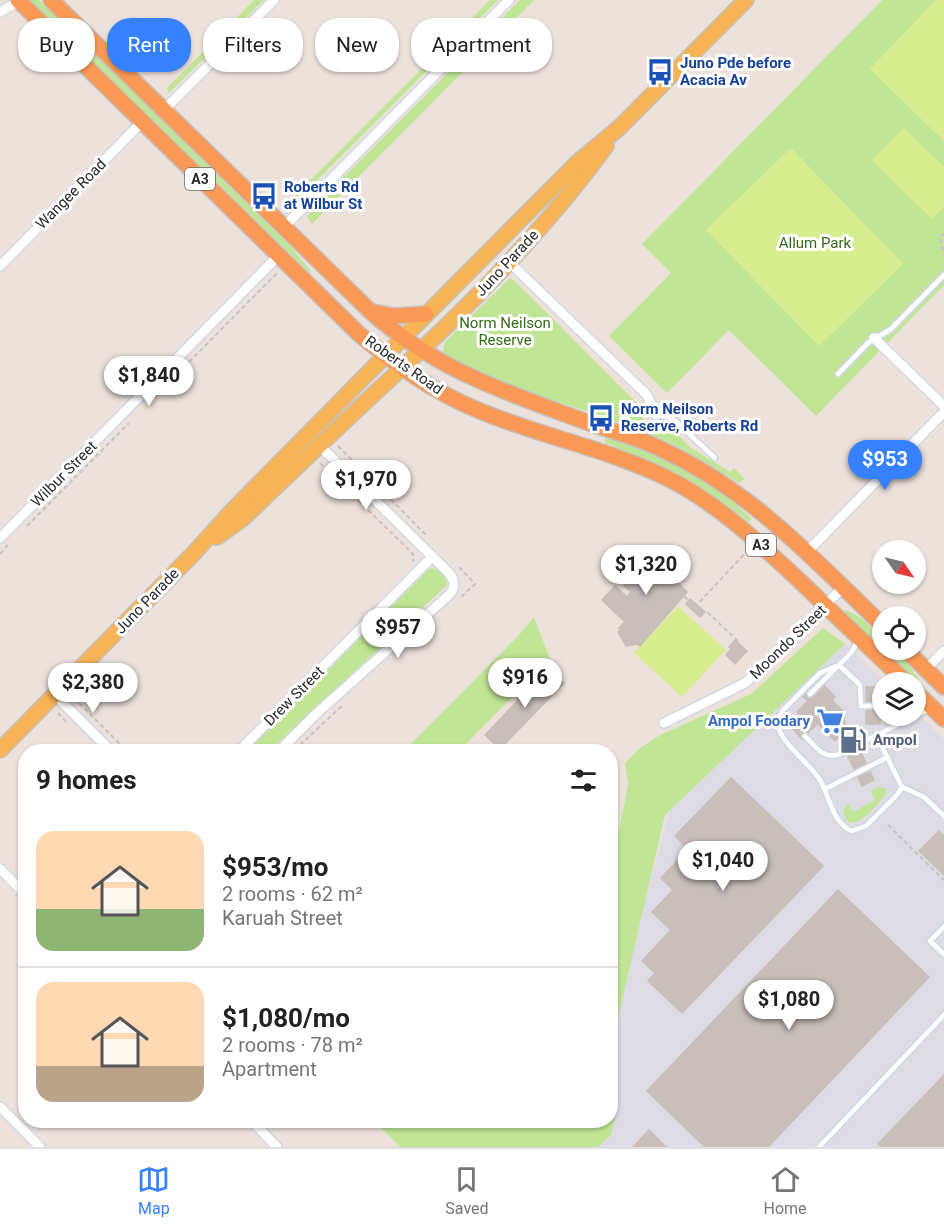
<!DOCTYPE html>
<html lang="en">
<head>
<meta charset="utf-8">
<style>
	:root { --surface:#fff; --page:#f2f2f2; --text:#222; --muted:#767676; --line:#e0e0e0; --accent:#3681ff }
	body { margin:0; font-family:Roboto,sans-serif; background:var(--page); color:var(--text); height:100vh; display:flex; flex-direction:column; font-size:22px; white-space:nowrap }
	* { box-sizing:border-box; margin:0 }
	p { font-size:20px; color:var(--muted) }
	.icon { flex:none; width:33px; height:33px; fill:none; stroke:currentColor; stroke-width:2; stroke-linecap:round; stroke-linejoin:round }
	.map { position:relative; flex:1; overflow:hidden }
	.drawer { position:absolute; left:18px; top:744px; width:600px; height:384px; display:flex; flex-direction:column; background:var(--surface); border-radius:24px; box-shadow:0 2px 4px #0004 }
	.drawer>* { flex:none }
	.top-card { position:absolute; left:18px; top:18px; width:600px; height:54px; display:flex; gap:12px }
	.needle { width:39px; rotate:124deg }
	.tools { position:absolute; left:872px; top:540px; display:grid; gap:12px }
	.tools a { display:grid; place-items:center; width:54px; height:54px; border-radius:50%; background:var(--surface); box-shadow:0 2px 4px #0004; font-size:30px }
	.price { position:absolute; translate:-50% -51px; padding:0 14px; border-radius:21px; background:#fff; color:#222; font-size:20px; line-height:39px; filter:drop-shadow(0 2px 3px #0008) }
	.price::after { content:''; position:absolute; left:50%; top:36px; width:18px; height:14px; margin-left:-9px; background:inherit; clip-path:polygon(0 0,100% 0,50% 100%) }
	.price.current { background:var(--accent); color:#fff }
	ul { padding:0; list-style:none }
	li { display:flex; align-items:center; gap:18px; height:150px; padding:0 18px }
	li+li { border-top:2px solid var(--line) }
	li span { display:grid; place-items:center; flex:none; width:168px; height:120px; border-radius:18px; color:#555 }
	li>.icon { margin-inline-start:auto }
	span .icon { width:72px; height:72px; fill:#fffc; stroke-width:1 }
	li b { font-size:26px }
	h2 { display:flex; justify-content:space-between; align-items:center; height:72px; padding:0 18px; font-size:26px }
	.tag { padding:0 21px; border-radius:24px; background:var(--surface); box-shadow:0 2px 4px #0004; font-size:21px; line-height:54px }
	.tag.current { background:var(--accent); color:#fff }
	.tabs { display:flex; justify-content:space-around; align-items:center; height:84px; border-top:2px solid var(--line); background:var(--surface); font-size:16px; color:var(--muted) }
	.tabs a { display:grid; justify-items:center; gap:3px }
	.tabs .current { color:var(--accent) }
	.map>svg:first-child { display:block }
	.industrial { fill:#dddce5 }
	.green { fill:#c0e695 }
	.pitch { fill:#d7ee90 }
	.building { fill:#c8bfbb; stroke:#c8beb5; stroke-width:1.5 }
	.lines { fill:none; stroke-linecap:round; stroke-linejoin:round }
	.service-casing { stroke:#d0d8e4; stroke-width:8 }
	.minor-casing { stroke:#d0d8e4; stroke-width:12 }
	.primary-casing { stroke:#c3c3c3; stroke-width:18 }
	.trunk-casing { stroke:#c3c3c3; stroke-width:18 }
	.path { stroke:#c3c3c3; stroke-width:2; stroke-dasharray:4.5 3; stroke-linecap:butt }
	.service { stroke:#fff; stroke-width:4.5 }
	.minor { stroke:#fff; stroke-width:9 }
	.primary { stroke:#f6b457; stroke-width:15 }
	.trunk { stroke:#fa9956; stroke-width:15 }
	.labels { text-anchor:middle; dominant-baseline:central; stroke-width:6; stroke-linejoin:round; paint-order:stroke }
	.shield { fill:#fff; stroke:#6a6a6a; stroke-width:1.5 }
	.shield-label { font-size:14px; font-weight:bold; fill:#2a2a2a }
	.transit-label { font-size:15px; font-weight:bold; fill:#164399; stroke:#fff; text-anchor:start }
	.street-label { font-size:15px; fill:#2a2a2a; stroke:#fff }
	.park-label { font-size:15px; fill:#376a17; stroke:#fff }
	.shop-label { font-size:15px; font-weight:bold; fill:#366cbe; stroke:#fff; text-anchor:end }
	.service-label { font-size:15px; font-weight:bold; fill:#4e5e75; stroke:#fff; text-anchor:start }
</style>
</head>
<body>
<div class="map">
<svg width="944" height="1147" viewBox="0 0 944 1147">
	<rect width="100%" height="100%" fill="#ede2db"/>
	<polygon class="industrial" points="845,644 885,682 882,682 882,716 915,716 915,711 944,739 944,1147 576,1147 610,1120 611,1027 670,809"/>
	<g class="green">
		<polygon points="30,0 39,0 291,247 311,271 310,273"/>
		<polygon points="254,0 264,0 169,93 167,88"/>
		<polygon points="490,0 498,0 289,208 286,205"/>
		<polygon points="520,0 534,0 312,224 307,217 312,209"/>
		<polygon points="882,0 944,0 944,285 816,416 729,330 667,393 609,336 671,273 642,244"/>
		<path d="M510 278 515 281 631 397C634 401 639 405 641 409 642 412 642 416 643 419 647 431 659 431 668 424L691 448 730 472 734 468 745 479 739 483C710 464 679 446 647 433 579 405 505 391 443 352L445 342Z"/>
		<path d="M606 437C644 450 683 465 716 488 729 497 740 509 752 519L749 522 720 500 696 485 653 463 604 442Z"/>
		<path d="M430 568C438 568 447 576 447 585L444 588 269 751H245Z"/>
		<polygon points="846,610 861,618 882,638 882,648 844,612"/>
		<polygon points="534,617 550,659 459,751 404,751 519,635"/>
		<polygon points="823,628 845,644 665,815 611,1048 611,871 612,869 628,784 625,763 640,748 660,735 751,694"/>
		<polygon points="884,650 894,650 909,665 919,680 917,681"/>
		<path d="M878 787 885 788 886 794C878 804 849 841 843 811L848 803 853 812 875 800 871 791Z"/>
		<polygon points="611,1117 615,1118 611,1135 598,1147 400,1147 374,1121 610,1120"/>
	</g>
	<g class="pitch">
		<polygon points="936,0 944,0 944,141 870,69"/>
		<polygon points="904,128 944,167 944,207 932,219 872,160"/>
		<polygon points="791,148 903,264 819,346 706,230"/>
		<polygon points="678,606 726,650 682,697 634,653"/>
	</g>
	<g class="building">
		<polygon points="641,549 653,560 660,553 684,575 677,582 687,592 640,646 637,644 626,646 618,632 621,630 619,628 625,622 602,600 615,586 627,597 631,592 624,586 628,582 623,578 628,573 623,568"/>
		<polygon points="690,599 705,612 700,617 686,604"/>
		<polygon points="735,640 747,651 735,664 726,655 731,649 729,647"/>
		<polygon points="549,668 564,683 500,749 485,735"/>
		<polygon points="824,685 835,697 813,719 818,723 802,739 792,728 798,722 794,719 799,714 797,712 808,701 803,697 808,692 812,696"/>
		<rect x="866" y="687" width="14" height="37"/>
		<polygon points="832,700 844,712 845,724 837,732 840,736 835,741 813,719"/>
		<polygon points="860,750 874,780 862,786 848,756"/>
		<polygon points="731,778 823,866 682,1013 648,981 655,973 642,961 671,930 652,912 673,890 661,878 688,849 675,836"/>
		<polygon points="939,831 944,836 944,875 919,851"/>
		<polygon points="838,890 929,977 768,1147 705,1147 647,1091"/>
		<polygon points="944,1075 944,1147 882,1147 878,1144"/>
		<polygon points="649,1130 666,1147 633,1147"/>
	</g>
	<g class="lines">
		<defs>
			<g id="service">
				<polyline points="838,374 869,342 891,329 944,275"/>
				<polyline points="656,415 672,418 715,458"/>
				<polyline points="810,694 851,653 858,641"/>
				<path d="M876 735 902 787 897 795 866 826 852 831C832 823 830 797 820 780 808 761 783 746 777 724L782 711 820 673 839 665 860 685 861 706H882"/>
				<path d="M805 736C815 746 822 758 837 755L929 709"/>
				<polyline points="902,787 924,797 944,816"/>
				<polyline points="825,789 888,757"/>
				<polyline points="944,927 930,941 944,954"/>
				<polyline points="819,1147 944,1015"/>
			</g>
			<g id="minor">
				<polyline points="0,12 19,1"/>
				<polyline points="164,110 274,0"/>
				<polyline points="284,227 509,0"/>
				<polyline points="509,262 647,395 656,415"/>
				<polyline points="0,266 142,122"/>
				<polyline points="874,338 944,406"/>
				<polyline points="0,538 279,255"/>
				<polyline points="807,552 944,412"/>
				<polyline points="926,669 944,651"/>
				<polyline points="55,695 112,752"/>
				<polyline points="664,723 745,683 785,647 843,587"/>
				<polyline points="238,752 432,557"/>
				<path d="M278 752 316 714 450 594C456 587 454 579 449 573L320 446"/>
				<polyline points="0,869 26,895"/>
				<polyline points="0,1107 40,1147"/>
				<polyline points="251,1120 277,1147"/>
			</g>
			<g id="primary">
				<path d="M217 537 242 519C291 473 340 425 390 379 468 308 544 231 606 146"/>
				<polyline points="0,750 193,554 232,511 376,365 577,163 620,127 746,0"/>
			</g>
			<g id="trunk">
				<path d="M18 0 359 334C394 364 431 390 473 408 537 436 607 448 669 479 720 505 760 544 801 582 836 616 871 649 906 682"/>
				<path d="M51 0 370 311C438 372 511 394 595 425 618 433 642 439 663 450 750 490 815 560 882 625"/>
				<polyline points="373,312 394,316 426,314"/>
				<polyline points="906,650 944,687"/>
				<polyline points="915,691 944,719"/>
			</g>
		</defs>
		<use href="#service" class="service-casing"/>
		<use href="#minor" class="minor-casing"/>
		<use href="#primary" class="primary-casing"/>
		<use href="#trunk" class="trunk-casing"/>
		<g class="path">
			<polyline points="944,233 940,238 944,255"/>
			<polyline points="189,362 278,272"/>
			<polyline points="338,446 427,536"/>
			<polyline points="320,463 413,554 413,562"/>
			<polyline points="27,526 129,423"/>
			<polyline points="0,554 8,545"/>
			<polyline points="459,567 475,584 461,597"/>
			<polyline points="684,596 695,607 749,549"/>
			<polyline points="695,607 701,612 706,611 738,641"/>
			<polyline points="77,697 76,700 128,752"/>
			<polyline points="58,713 66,722"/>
			<polyline points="300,745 344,704"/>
			<polyline points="888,825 944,880"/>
		</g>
		<use href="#service" class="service"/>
		<use href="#minor" class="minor"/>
		<use href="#primary" class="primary"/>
		<use href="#trunk" class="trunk"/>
	</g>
	<defs>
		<symbol id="bus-bare" viewBox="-9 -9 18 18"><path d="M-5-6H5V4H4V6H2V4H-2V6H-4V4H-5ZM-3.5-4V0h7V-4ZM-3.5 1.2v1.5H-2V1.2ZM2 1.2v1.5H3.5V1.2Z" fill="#1a4fb4" stroke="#fff" stroke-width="2.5" paint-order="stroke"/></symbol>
		<symbol id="supermarket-bare" viewBox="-9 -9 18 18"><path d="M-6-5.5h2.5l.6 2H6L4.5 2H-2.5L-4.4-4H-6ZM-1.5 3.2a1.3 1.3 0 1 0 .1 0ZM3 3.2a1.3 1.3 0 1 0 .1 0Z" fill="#3f7fe0" stroke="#fff" stroke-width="2.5" paint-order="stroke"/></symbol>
		<symbol id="fuel-bare" viewBox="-9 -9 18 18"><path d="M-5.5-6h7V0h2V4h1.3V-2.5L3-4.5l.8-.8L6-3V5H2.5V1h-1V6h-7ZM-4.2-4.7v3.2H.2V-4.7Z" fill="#5c6f8a" stroke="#fff" stroke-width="2.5" paint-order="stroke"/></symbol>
	</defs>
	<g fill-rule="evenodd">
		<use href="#bus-bare" x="641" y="53" width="38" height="38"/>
		<use href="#bus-bare" x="245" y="177" width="38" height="38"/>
		<use href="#bus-bare" x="582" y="399" width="38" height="38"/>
		<use href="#supermarket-bare" x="811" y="702" width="38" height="38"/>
		<use href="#fuel-bare" x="834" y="721" width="38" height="38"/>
	</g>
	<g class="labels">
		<g class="shield">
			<rect x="185" y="168" width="30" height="22" rx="4.5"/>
			<rect x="746" y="534" width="30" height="22" rx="4.5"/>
		</g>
		<g class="shield-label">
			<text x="200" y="179">A3</text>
			<text x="761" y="545">A3</text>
		</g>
		<g class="transit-label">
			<text x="680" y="63">Juno Pde before<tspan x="680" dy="17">Acacia Av</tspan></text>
			<text x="284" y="187">Roberts Rd<tspan x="284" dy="17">at Wilbur St</tspan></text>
			<text x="621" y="409">Norm Neilson<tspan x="621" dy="17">Reserve, Roberts Rd</tspan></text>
		</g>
		<g class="street-label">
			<text transform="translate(71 194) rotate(-45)">Wangee Road</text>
			<text transform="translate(507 263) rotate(-47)">Juno Parade</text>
			<text transform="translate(404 365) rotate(35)">Roberts Road</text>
			<text transform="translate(64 474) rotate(-45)">Wilbur Street</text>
			<text transform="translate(147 601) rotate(-46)">Juno Parade</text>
			<text transform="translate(788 642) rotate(-44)">Moondo Street</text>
			<text transform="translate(294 696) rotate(-45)">Drew Street</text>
		</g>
		<g class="park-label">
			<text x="815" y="243">Allum Park</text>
			<text x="505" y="323">Norm Neilson<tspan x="505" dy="17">Reserve</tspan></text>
		</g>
		<g class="shop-label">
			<text x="810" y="721">Ampol Foodary</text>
		</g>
		<g class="service-label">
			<text x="873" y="740">Ampol</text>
		</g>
	</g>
</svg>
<div class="tools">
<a><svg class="needle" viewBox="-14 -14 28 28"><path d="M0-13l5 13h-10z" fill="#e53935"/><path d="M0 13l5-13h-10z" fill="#767676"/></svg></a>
<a><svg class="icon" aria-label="locate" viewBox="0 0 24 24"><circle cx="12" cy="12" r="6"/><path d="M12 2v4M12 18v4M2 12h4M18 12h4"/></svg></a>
<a><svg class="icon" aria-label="layers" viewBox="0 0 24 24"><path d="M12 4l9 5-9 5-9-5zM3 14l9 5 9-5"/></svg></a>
</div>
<b class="price" style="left:149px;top:407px">$1,840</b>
<b class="price current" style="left:885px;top:491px">$953</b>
<b class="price" style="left:366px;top:511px">$1,970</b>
<b class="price" style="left:646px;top:596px">$1,320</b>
<b class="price" style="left:398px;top:659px">$957</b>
<b class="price" style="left:525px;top:709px">$916</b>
<b class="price" style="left:93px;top:714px">$2,380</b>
<b class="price" style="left:723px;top:892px">$1,040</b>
<b class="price" style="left:789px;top:1031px">$1,080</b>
<div class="top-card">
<a class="tag">Buy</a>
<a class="tag current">Rent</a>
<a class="tag">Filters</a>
<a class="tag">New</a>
<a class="tag">Apartment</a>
</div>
<section class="drawer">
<h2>9 homes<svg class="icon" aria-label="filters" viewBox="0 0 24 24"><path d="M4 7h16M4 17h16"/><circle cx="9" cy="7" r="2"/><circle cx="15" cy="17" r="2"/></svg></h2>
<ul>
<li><span style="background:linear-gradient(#ffd9b3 65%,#8fb573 0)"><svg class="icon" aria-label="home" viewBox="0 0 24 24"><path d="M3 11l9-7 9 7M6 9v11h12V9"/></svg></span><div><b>$953/mo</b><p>2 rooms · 62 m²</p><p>Karuah Street</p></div></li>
<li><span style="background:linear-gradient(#ffd9b3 70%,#b9a48a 0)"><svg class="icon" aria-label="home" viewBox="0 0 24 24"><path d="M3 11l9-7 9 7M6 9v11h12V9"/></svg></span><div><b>$1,080/mo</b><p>2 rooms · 78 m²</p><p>Apartment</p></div></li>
</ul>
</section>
</div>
<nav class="tabs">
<a class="current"><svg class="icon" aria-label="map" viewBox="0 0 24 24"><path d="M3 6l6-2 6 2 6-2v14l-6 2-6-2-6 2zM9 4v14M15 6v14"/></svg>Map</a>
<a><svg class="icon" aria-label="saved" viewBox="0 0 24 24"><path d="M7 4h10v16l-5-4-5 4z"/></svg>Saved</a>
<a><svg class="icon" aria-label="home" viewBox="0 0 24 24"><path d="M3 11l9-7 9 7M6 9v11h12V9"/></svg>Home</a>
</nav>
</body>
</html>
